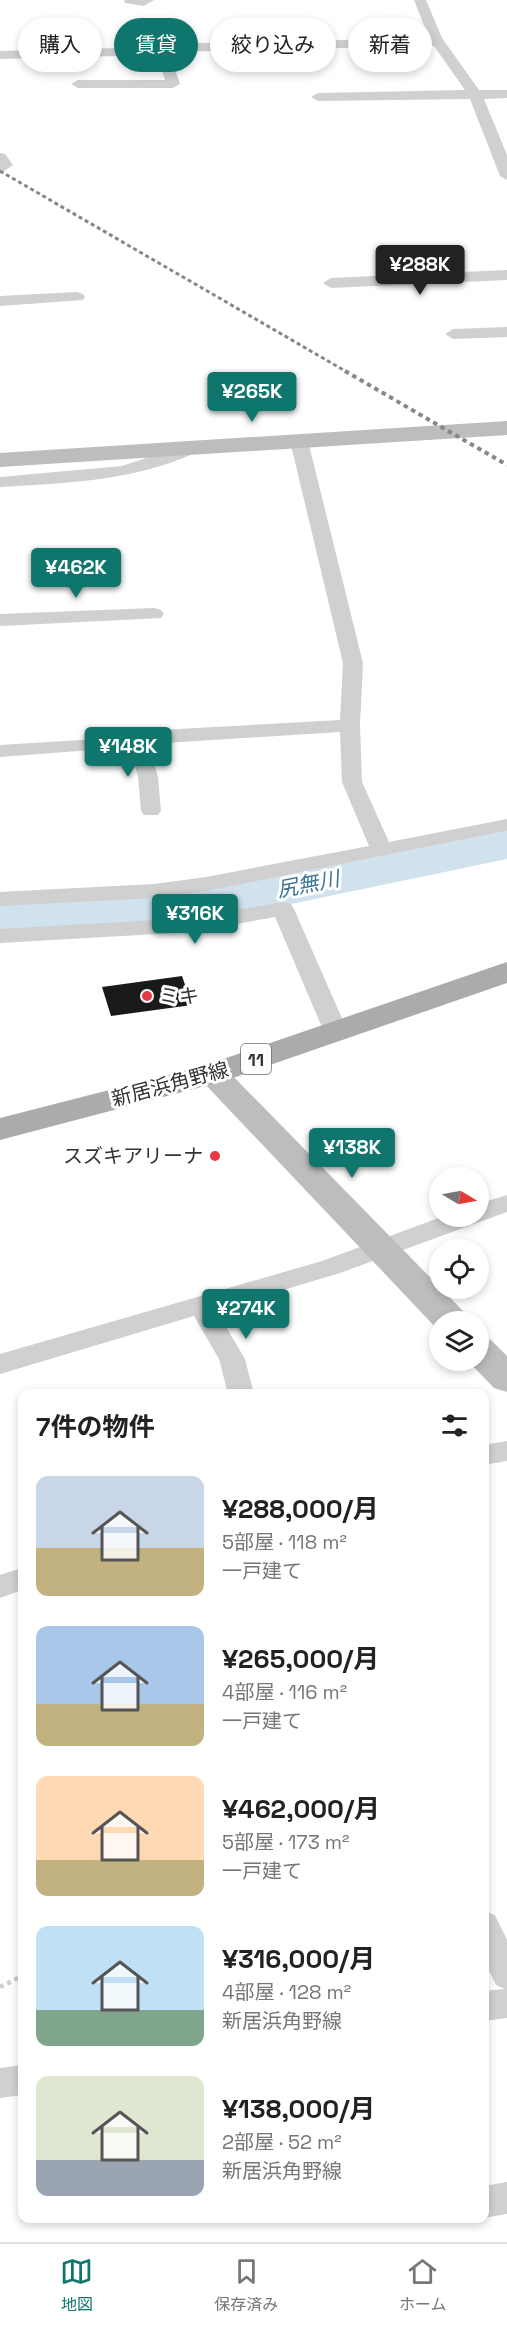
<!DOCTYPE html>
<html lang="ja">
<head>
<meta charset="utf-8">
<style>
	:root { --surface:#fff; --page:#f2f2f2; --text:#222; --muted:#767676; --line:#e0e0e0; --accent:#0f766e }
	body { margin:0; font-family:"Space Grotesk","Noto Sans JP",sans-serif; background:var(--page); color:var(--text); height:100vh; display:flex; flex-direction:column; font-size:22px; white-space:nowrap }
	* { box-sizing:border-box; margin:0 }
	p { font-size:20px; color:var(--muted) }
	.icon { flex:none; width:33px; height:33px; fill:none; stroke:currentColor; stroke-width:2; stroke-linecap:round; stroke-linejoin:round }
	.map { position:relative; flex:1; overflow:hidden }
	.sheet { position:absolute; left:18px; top:1389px; width:471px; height:834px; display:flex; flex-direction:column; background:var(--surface); border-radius:12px; box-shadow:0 3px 9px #0003 }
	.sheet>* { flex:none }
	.hud { position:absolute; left:18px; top:18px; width:471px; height:54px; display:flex; gap:12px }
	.needle { width:39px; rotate:100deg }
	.buttons { position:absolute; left:429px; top:1167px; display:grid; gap:12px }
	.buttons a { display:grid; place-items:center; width:60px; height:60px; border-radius:50%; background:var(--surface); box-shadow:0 3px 9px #0003; font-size:30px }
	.price { position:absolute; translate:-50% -51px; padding:0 14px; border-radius:6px; background:var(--accent); color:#fff; font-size:20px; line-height:39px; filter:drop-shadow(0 2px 3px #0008) }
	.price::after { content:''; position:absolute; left:50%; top:36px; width:18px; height:14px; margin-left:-9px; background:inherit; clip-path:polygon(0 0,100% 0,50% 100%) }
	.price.active { background:#222; color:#fff }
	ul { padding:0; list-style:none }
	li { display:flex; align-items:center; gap:18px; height:150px; padding:0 18px }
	li span { display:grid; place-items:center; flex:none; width:168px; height:120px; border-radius:12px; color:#555 }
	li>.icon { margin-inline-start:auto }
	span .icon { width:72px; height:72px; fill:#fffc; stroke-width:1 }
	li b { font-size:26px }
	h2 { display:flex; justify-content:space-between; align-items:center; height:72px; padding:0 18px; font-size:26px }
	.chip { padding:0 21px; border-radius:27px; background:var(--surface); box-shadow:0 3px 9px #0003; font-size:21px; line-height:54px }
	.chip.active { background:var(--accent); color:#fff }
	.menu { display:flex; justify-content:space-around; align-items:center; height:84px; border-top:2px solid var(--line); background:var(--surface); font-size:16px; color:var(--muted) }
	.menu a { display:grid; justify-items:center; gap:3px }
	.menu .active { color:var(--accent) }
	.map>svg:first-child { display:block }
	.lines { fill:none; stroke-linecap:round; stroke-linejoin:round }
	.river { fill:#cfe2ee; fill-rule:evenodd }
	.building { fill:#1a1a1a }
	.path { stroke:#cdcdcd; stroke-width:4.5; stroke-dasharray:4 4; stroke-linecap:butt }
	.street { fill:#d0d0d0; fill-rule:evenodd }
	.secondary { fill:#bdbdbd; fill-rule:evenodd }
	.primary { fill:#ababab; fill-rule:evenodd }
	.rail-far1 { stroke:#888; stroke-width:3; stroke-dasharray:4 3; stroke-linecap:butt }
	.rail { stroke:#888; stroke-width:4; stroke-dasharray:4.5 4; stroke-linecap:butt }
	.poi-dot { fill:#e63946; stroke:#fff; stroke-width:2 }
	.labels { text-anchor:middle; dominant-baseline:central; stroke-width:6; stroke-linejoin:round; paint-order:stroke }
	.shield { fill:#fff; stroke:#707070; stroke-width:1.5 }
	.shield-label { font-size:18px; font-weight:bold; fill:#333 }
	.poi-label { font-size:20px; fill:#333; stroke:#fff; text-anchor:start }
	.street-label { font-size:20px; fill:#333; stroke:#fff }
	.water-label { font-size:21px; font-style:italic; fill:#3f7597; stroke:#fff }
</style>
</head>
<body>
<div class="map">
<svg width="507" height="2242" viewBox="0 0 507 2242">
	<rect width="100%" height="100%" fill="#fff"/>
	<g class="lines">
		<polygon class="river" points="507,831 507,859 291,904 180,923 0,934 0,904 180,893 291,874"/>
	</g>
	<polygon class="building" points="182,976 192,1005 111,1016 102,987"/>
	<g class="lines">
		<polyline class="path" points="0,1987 22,1976"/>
		<g class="street">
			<polygon points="124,0 154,0 144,6 125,3"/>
			<polygon points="414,0 426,0 442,38 479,90 507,90 507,98 484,99 507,155 507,180 500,176 470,99 318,101 311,97 318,93 465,90 434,46 169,52 180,84 173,88 78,88 71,84 78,80 165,80 157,55 0,59 0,51 155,47 161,44 429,38"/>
			<polygon points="0,153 5,154 13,165 0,174"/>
			<polygon points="507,270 507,280 331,288 323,283 331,278"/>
			<polygon points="77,292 83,294 85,297 83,300 0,306 0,296"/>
			<polygon points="507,327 507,337 453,339 445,334 453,329"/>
			<polygon points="299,436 308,441 363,663 360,725 362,782 389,842 507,819 507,831 206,891 154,898 0,906 0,892 154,884 206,877 369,846 342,782 340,732 149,744 158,777 161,811 158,815 144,815 141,811 138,777 130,747 0,757 0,745 113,738 159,730 340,720 343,663 290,441"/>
			<path d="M191 443 200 448 197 452C134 481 68 483 0 487V477L122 466Z"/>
			<polygon points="154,608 161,610 164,614 161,618 0,626 0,614"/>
			<polygon points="283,902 291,904 294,909 348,1032 344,1037 336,1039 328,1037 324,1032 275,917 192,932 0,943 0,929 192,918"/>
			<polygon points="507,1195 507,1212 340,1273 216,1310 245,1359 254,1394 228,1394 219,1359 194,1316 0,1374 0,1354 322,1261 444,1216 478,1216 478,1204"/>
			<polygon points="507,1441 507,1461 484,1465 484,1445"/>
			<polygon points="22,1568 22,1590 0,1598 0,1575"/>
			<polygon points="484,1911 495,1915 507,1940 507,2018 484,2021 484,1991 505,1989 496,1985 484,1961"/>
			<polygon points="22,2065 22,2095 0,2098 0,2068"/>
			<polygon points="507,2182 507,2214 484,2218 484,2186"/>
		</g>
		<g class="secondary">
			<polygon points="507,421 507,435 0,467 0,453"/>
			<polygon points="213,1064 224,1067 465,1313 470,1322 440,1322 439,1331 202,1081 197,1074 202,1067"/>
			<polygon points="478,1336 491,1340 507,1356 507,1392 494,1388 467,1360 478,1360"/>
		</g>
		<polygon class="primary" points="507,962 507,983 224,1081 0,1140 0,1118 203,1066"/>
		<polyline class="rail-far1" points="0,171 347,372"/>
		<polyline class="rail" points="345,371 507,465"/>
	</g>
	<g class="poi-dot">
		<circle cx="147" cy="996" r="6"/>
		<circle cx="215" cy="1156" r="6"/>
	</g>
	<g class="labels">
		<rect class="shield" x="241" y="1044" width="30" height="30" rx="4.5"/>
		<g class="shield-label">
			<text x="256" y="1059">11</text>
		</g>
		<g class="poi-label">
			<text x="159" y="996">ミキ</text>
			<text x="203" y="1156" text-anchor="end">スズキアリーナ</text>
		</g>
		<g class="street-label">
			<text transform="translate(170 1084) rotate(-15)">新居浜角野線</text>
		</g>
		<g class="water-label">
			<text transform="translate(308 884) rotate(-11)">尻無川</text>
		</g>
	</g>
</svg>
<div class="buttons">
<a><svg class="needle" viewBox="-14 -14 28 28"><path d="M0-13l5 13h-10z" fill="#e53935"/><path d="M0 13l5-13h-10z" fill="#767676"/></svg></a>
<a><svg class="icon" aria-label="locate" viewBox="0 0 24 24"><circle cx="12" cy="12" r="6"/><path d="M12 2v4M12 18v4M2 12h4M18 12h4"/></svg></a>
<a><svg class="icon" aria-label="layers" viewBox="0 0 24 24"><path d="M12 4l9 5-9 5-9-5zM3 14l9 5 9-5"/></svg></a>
</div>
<b class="price active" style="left:420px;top:296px">¥288K</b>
<b class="price" style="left:252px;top:423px">¥265K</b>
<b class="price" style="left:76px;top:599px">¥462K</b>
<b class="price" style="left:128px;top:778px">¥148K</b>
<b class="price" style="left:195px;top:945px">¥316K</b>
<b class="price" style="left:352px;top:1179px">¥138K</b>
<b class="price" style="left:246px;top:1340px">¥274K</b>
<div class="hud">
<a class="chip">購入</a>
<a class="chip active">賃貸</a>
<a class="chip">絞り込み</a>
<a class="chip">新着</a>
</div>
<section class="sheet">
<h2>7件の物件<svg class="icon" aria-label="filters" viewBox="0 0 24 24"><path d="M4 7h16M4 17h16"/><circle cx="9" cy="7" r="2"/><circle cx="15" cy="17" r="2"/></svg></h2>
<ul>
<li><span style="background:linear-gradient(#c9d6e8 60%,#c2b280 0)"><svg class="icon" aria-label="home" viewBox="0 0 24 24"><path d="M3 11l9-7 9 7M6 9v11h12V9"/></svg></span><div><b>¥288,000/月</b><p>5部屋 · 118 m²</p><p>一戸建て</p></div></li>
<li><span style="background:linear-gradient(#a9c7e8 65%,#c2b280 0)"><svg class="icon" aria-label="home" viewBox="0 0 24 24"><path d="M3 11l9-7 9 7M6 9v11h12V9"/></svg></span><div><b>¥265,000/月</b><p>4部屋 · 116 m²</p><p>一戸建て</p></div></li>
<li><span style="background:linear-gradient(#ffd9b3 70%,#c2b280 0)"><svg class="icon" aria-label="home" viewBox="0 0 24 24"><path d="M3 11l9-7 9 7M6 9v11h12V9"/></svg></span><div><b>¥462,000/月</b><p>5部屋 · 173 m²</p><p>一戸建て</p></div></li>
<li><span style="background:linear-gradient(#bfe0f5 70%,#7fa58c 0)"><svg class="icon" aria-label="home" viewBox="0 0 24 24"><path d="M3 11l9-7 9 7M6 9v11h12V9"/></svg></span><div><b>¥316,000/月</b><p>4部屋 · 128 m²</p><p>新居浜角野線</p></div></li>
<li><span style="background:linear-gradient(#dfe7d0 70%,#9aa5b1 0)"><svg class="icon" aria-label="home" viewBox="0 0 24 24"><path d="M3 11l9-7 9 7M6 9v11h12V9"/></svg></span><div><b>¥138,000/月</b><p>2部屋 · 52 m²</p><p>新居浜角野線</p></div></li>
</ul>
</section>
</div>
<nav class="menu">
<a class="active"><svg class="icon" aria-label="map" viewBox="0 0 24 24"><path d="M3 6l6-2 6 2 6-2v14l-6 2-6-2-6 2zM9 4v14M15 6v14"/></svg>地図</a>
<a><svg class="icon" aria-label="saved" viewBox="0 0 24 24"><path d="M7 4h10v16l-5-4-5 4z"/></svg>保存済み</a>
<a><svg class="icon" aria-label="home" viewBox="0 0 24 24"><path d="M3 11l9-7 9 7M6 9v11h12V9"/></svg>ホーム</a>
</nav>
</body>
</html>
